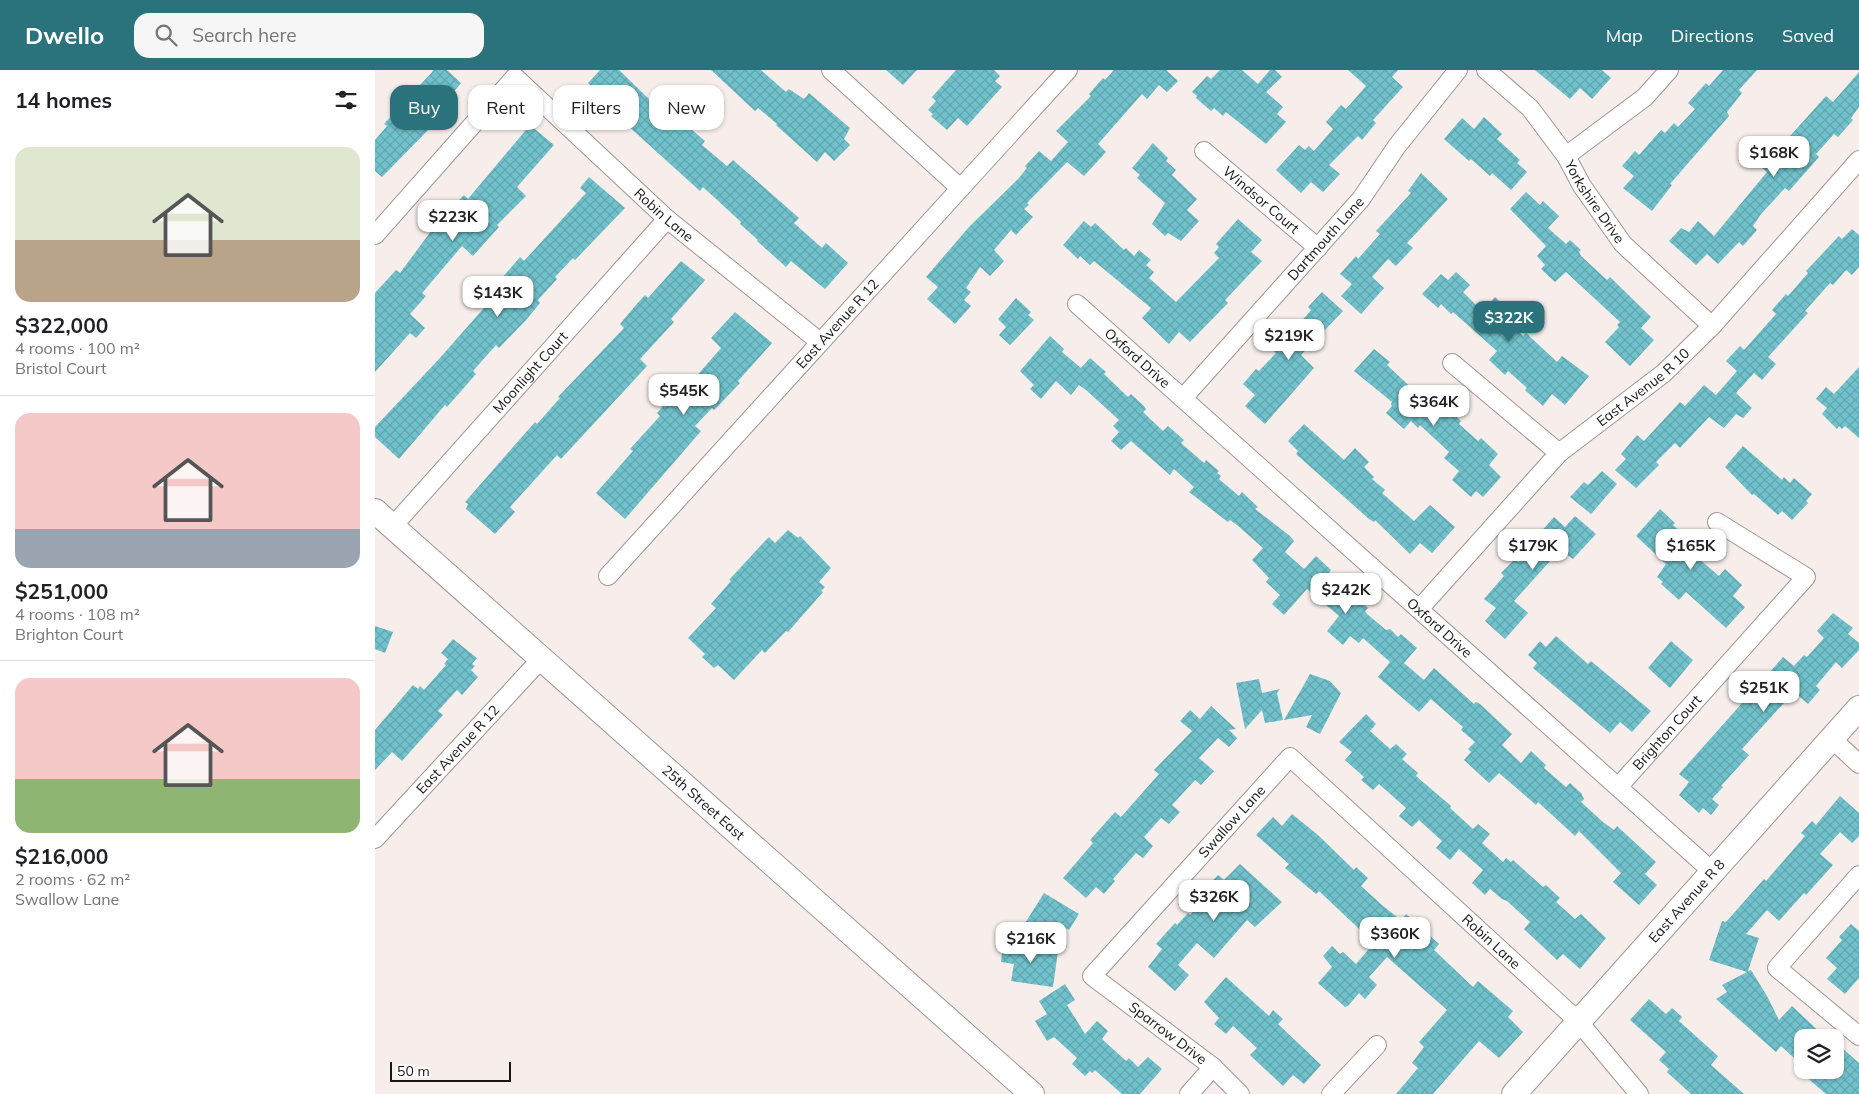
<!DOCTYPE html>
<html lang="en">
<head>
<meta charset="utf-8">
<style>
	:root { --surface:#fff; --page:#f6f6f6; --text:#202124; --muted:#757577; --line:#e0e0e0; --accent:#2a737c }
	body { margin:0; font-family:Mulish,sans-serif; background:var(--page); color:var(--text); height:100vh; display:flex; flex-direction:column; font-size:19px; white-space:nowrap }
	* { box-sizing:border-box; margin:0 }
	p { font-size:16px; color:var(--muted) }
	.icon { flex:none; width:28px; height:28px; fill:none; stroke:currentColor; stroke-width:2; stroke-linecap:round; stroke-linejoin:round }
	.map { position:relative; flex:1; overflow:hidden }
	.panel { display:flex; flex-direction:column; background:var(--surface); width:375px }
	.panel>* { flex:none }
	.guide { position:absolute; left:15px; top:15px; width:475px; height:45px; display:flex; gap:10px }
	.tools { position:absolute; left:1419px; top:959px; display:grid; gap:10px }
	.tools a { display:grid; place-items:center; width:50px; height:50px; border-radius:10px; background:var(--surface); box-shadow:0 1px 4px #0004; font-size:25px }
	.scale { position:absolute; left:15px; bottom:12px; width:121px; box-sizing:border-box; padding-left:5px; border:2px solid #171413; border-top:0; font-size:14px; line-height:18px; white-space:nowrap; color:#171413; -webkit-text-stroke:4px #fffdfc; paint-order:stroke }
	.price { position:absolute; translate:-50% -42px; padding:0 11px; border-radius:10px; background:#fff; color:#222; font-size:16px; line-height:32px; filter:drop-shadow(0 1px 2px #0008) }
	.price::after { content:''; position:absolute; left:50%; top:30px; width:15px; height:11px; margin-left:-8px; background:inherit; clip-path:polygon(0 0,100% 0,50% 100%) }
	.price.on { background:var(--accent); color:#fff }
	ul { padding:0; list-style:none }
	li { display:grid; align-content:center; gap:10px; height:265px; padding:0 15px }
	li+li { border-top:1px solid var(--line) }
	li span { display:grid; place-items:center; height:155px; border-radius:15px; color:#555 }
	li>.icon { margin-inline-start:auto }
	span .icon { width:90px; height:90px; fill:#fffc; stroke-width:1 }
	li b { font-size:21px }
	h2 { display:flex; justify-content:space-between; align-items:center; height:60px; padding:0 15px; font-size:21px }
	.pill { padding:0 18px; border-radius:15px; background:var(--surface); box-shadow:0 1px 4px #0004; font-size:18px; line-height:45px }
	.pill.on { background:var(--accent); color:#fff }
	header { display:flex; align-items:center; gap:30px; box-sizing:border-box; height:70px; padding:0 25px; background:var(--accent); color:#fff }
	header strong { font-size:24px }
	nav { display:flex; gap:28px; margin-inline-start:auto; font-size:18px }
	.search { width:350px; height:45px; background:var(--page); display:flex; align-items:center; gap:12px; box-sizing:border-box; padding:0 18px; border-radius:15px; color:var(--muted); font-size:19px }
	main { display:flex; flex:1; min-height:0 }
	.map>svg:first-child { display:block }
	.building { fill:url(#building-cross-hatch) }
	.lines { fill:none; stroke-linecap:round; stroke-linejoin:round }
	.street-casing { stroke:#9e9694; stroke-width:20 }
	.secondary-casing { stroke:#9e9694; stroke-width:26 }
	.street { stroke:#fff; stroke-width:18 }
	.secondary { stroke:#fff; stroke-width:24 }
	.labels { text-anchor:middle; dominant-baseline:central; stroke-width:4; stroke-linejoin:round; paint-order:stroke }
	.street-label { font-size:14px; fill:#171413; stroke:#fffdfc }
</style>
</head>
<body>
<header>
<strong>Dwello</strong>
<div class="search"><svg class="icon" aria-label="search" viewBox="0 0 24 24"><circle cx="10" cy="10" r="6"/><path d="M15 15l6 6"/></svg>Search here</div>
<nav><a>Map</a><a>Directions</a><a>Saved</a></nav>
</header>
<main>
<section class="panel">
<h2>14 homes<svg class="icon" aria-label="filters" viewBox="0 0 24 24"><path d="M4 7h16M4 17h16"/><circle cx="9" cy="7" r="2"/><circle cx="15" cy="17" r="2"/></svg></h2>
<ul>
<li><span style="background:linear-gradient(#dfe7d0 60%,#b9a48a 0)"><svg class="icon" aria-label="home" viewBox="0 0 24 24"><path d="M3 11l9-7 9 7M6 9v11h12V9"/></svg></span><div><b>$322,000</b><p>4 rooms · 100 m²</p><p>Bristol Court</p></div></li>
<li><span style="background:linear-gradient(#f6c9c9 75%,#9aa5b1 0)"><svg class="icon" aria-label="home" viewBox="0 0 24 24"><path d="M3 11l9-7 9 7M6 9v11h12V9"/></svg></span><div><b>$251,000</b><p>4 rooms · 108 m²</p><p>Brighton Court</p></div></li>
<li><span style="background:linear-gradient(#f6c9c9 65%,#8fb573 0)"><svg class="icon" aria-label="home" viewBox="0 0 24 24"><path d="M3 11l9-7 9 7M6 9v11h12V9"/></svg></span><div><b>$216,000</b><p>2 rooms · 62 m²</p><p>Swallow Lane</p></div></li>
</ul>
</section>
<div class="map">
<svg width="1484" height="1024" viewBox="0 0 1484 1024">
	<defs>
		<pattern id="building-cross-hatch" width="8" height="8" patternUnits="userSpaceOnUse" patternTransform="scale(1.25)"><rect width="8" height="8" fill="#71c2cc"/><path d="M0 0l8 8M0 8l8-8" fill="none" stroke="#61a6ae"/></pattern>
	</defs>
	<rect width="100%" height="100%" fill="#f7eeeb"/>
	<g class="building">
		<polygon points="59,0 72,0 86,13 59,46 63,50 7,107 0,101 0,70 12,56 9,54"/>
		<polygon points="225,0 244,0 275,30 281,23 292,33 289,36 330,71 327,75 352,96 358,90 424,148 419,153 447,178 451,173 473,193 450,219 416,191 411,197 382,171 383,170 365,154 366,152 328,117 325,121 220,26 223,22 213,13"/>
		<polygon points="336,0 386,0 411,22 414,19 429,29 434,23 475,58 469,69 475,75 459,91 450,82 442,92 401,55 402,54 383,38 380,41"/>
		<polygon points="511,0 542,0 528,15"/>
		<polygon points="581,0 619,0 625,6 620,11 627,17 592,56 583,48 572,60 556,46 558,44 553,40 561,31 557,27"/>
		<polygon points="739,0 791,0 803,11 792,22 784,15 772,29 767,24 723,74 731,82 709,106 692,92 652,133 654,135 649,139 658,147 641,165 636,160 619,180 629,191 615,206 605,197 591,218 596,222 589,230 596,236 580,254 552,229 563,217 551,207 594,157 643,109 652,98 650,96 664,81 676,91 693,72 681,61 716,26 714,24 728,8 730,10"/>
		<polygon points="845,0 867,0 883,14 895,0 900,0 907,7 891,22 908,37 902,44 911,52 891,74 851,42 848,46 839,38 836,41 821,28 822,26 817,22 832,6 836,9"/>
		<polygon points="973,0 1023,0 1017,7 1028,17 998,50 1001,53 987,70 983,66 954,95 965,104 948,122 936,112 926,123 901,100 924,75 930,80 934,76 939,81 958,59 951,52 966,35 971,39 991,16"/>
		<polygon points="1160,0 1227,0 1236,8 1217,29 1205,18 1195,29"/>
		<polygon points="1348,0 1382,0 1364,20 1367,23 1352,42 1354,46 1295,114 1297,115 1277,141 1248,118 1259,106 1247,96 1260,81 1264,85 1286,60 1290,63 1299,53 1303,57 1320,39 1313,33 1331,13 1334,16"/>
		<polygon points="1484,2 1484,37 1476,48 1478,50 1463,67 1459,64 1441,84 1444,87 1414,121 1410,118 1386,144 1378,156 1382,160 1368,176 1364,172 1343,194 1332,184 1321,195 1294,171 1306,158 1314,162 1323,151 1339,166 1392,102 1382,94 1394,80 1399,84 1451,26 1458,32"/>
		<polygon points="1109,47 1127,64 1122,69 1145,90 1142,93 1152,102 1136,120 1117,103 1115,106 1096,89 1094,91 1069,69 1087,48 1099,59"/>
		<polygon points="155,55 179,75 142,117 151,126 122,155 124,157 98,186 87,176 47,223 51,226 35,244 50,258 41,268 35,263 0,302 0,223 21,200 25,203 62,153 89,125 93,129"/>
		<polygon points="778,73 793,88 791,91 801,100 797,105 822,129 812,140 824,151 806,171 793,163 790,166 777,154 790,133 762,108 765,105 757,98"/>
		<polygon points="1046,103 1073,129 1032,173 1038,178 1021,196 1013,189 997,207 1009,218 986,244 966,226 977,214 965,204 981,186 983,189 1005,164 1001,161 1036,123 1033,121"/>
		<polygon points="214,107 250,138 200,190 198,188 180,207 182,209 163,230 165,233 151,250 124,278 121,275 98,301 101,304 72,337 70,335 24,389 0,367 0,357 64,289 131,213 126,209 145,187 149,191 211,123 205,118"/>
		<polygon points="1151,122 1165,135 1168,131 1184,146 1173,158 1191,174 1195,170 1206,180 1204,182 1206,186 1232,210 1235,207 1276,247 1266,258 1279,270 1255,296 1230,272 1244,257 1242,255 1245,252 1191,202 1180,212 1166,199 1170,195 1162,186 1171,176 1135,139"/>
		<polygon points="863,149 887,170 876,182 887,191 850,230 853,233 815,272 804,262 794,274 767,248 776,238 719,191 715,195 705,186 703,189 688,175 709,151 716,157 720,153 749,180 751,178 759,186 764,180 776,190 771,195 779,202 774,208 801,232 844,188 839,183 844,177 841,174"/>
		<polygon points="1477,159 1484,165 1484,197 1477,205 1471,200 1458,215 1455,213 1430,241 1433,243 1393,287 1401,294 1387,310 1379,303 1361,323 1377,338 1368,348 1361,344 1349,358 1334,347 1305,378 1300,373 1281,392 1284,395 1261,418 1240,400 1251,389 1246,384 1262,365 1269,371 1305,332 1310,336 1329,315 1341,325 1362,301 1351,291 1365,276 1369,280 1401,244 1397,240 1411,224 1413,226 1433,203 1431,201 1464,166 1467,169"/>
		<polygon points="306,191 330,210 296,249 299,252 265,289 272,296 186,389 182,385 135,437 140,442 120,464 91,439 93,434 90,432 160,352 162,354 185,328 183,327 249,258 245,254 260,236 270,225 273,228"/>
		<polygon points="1081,202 1095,215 1088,222 1107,241 1120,227 1136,242 1130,249 1148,266 1151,263 1182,292 1187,286 1214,306 1190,335 1177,324 1168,336 1150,320 1152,318 1133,301 1130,305 1114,290 1122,281 1078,242 1076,244 1066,234 1063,238 1047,224 1066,204 1073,210"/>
		<polygon points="947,222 968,241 926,285 939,298 890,354 870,336 880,325 868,314 881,299 884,301 901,283 898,280 912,263 915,265 936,240 933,237"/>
		<polygon points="641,228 656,242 653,245 659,250 635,275 624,265 631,257 623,249"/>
		<polygon points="360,242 397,273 363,311 365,313 345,334 339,340 337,338 320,356 326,361 250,449 221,423 258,381 255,379 285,346 282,343 301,321 305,325 346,278 336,268"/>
		<polygon points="675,266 689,279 687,282 706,298 715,288 731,302 729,304 753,327 756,324 769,336 771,339 768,342 788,361 793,356 809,370 806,373 829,393 831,390 844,401 842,403 846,406 844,409 864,426 867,422 883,437 880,439 915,466 919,471 910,482 929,499 941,486 956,500 953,505 974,524 978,521 989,531 987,533 993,538 990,541 992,544 1011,560 1015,559 1023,567 1026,564 1042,578 1029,593 1049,610 1059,598 1099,634 1101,632 1105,634 1137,664 1127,675 1146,693 1156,681 1171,695 1169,698 1191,717 1195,713 1206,723 1209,729 1206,732 1228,752 1239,760 1242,756 1281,792 1270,804 1282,815 1264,835 1238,812 1246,803 1204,761 1200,766 1163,732 1161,735 1124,703 1114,713 1089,690 1096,682 1093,679 1100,672 1086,660 1088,657 1056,629 1044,642 1003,607 1015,592 988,568 984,573 975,566 968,575 952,561 964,546 932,519 909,545 897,534 905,525 891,512 894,508 877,490 888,478 862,455 855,450 853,452 814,422 819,417 799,399 795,405 756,371 746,380 736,371 744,362 738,356 744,350 711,320 704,315 696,325 681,311 666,329 655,319 659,315 645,301"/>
		<polygon points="999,279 1015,292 1012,295 1042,323 1040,325 1043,327 1041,330 1060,349 1071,336 1086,351 1084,354 1103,371 1106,368 1123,384 1114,395 1126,407 1108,427 1101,421 1096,427 1077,410 1084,401 1069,388 1074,382 1045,355 1043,358 1036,351 1029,359 1011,343 1017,336 1016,334 1017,332 979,301"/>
		<polygon points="1484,297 1484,368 1470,356 1467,359 1464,356 1462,359 1447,344 1452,338 1441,329 1451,317 1459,324"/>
		<polygon points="929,354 969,390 980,378 994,392 989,397 999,407 997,409 1010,420 1007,423 1039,451 1055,435 1080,457 1057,483 1045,473 1035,484 1000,450 999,452 994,449 921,384 923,381 913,371"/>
		<polygon points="1368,376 1407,410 1409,407 1415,413 1419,408 1437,424 1431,431 1433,433 1417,450 1407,441 1403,445 1379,424 1377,425 1350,397"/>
		<polygon points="1227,401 1242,414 1216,444 1195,427 1209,412 1213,415"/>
		<polygon points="1285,439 1300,453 1298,455 1309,465 1303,471 1344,506 1350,499 1367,515 1358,526 1370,537 1351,558 1311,522 1304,530 1286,514 1288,512 1282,507 1291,494 1261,466"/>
		<polygon points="1200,446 1221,464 1198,489 1185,480 1139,531 1153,543 1130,569 1110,551 1121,538 1109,529 1129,506 1126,503 1140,489 1143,492 1166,468 1163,465 1179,447 1190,457"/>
		<polygon points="413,460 423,468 425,466 456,498 444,512 450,517 446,521 448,522 413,562 411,561 390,583 387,580 359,610 343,595 339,598 327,587 330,584 313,568 341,538 336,534 356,511 354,510 390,471 394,467 400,473"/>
		<polygon points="1458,543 1478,558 1473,564 1484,573 1484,580 1467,598 1461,592 1441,616 1445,620 1433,634 1419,622 1367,679 1374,685 1346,716 1348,717 1337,729 1344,735 1336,745 1328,738 1324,743 1304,725 1314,712 1304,704 1408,587 1419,596 1429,585 1432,587 1449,568 1442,561"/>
		<polygon points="0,556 18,562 10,583 0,579"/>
		<polygon points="1181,566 1213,594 1216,591 1276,641 1257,662 1245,652 1235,663 1158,598 1162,593 1153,585 1165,571 1171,577"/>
		<polygon points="78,569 102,588 97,594 100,596 96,600 103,607 87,625 82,620 63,641 68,645 27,691 17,682 0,700 0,660 38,615 43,619 45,616 49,620 71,595 69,594 73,589 66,583"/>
		<polygon points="1296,571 1318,590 1295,618 1273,598"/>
		<polygon points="935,604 955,611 966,623 945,664 931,657 937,645 909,650"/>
		<polygon points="884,609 887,623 905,619 902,623 908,650 890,653 887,640 870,659 861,613"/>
		<polygon points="836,636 861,659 854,660 862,668 854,677 843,668 824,688 839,701 826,715 820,710 797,735 805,742 794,754 786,748 769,767 778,776 768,788 761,783 738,809 740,811 729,824 721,817 711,828 688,808 718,773 715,770 740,742 746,747 784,704 779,700 817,661 805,651 815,640 825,649"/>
		<polygon points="991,644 1001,654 995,661 1015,679 1021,674 1032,684 1027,689 1043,703 1041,706 1076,736 1075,738 1098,759 1103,754 1115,764 1107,773 1128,792 1131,788 1136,792 1138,790 1168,817 1171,815 1185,828 1181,832 1200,849 1206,844 1231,868 1205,899 1188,884 1182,890 1149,859 1155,852 1132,831 1127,829 1115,819 1110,825 1097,813 1108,800 1084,779 1075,790 1061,778 1067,771 1044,750 1037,757 1024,746 1031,738 1004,714 998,720 986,710 989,707 970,690 977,682 964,672"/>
		<polygon points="1465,726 1484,743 1484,766 1477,773 1465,762 1445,784 1458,795 1431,825 1429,823 1404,851 1392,840 1371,864 1384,868 1373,901 1376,900 1392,926 1404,950 1417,936 1451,968 1428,968 1428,996 1406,976 1401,982 1341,929 1352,922 1347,915 1372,902 1334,890 1347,851 1351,852 1389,809 1391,811 1430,766 1426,763 1437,751 1441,755"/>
		<polygon points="917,744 943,765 979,800 981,797 993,808 986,816 1008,836 1026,850 1031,844 1064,874 1059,880 1098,917 1103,911 1138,941 1133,947 1148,962 1124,988 1104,971 1058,1024 1021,1024 1043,998 1037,993 1049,977 1044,972 1072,940 1012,887 994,907 1002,915 990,929 984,923 973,936 970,937 943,913 957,897 948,886 957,876 965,884 968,882 981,894 999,873 944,821 941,824 910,798 914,794 881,765 898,747 907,756"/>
		<polygon points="865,794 907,832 880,857 872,850 839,888 822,873 803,895 814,905 800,921 773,897 787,879 781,874 800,853 802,855 813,843 815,845 837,821 832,817 843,805 849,810"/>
		<polygon points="669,823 704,844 694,860 687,856 683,880 647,858"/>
		<polygon points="1476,854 1484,861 1484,908 1470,924 1452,909 1462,898 1451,888 1467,870 1464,867"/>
		<polygon points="628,873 683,881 678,917 636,911 639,894 626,892"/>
		<polygon points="851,907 894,946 898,940 908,949 903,954 946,995 929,1014 918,1005 908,1016 875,985 882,978 858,956 851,964 839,954 844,948 829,932"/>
		<polygon points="690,914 700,930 692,935 710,964 722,951 733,961 727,969 751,991 754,988 763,997 773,987 787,999 765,1024 747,1024 720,1000 717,1003 715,1001 710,1006 697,994 702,988 679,967 672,971 660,951 672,944 664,931"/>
		<polygon points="1274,929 1291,944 1297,938 1307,947 1304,951 1343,986 1336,995 1369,1024 1316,1024 1292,1002 1294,999 1284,990 1291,982 1255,950"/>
		<polygon points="1460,972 1484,993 1484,1024 1451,1024 1423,1000 1460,1000"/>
	</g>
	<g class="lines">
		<defs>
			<g id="street">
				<polyline points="456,0 585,118"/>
				<path id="s1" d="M1111 0 1155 38 1191 86 1207 116 1248 174 1337 256"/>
				<path id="s2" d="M829 81 943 178"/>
				<polyline points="1191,86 1270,27 1294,0"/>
				<path id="s3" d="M0 165 140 7 292 149 445 272"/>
				<path id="s4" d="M702 234 1338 802"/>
				<polyline points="1077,293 1184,383"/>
				<path id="s5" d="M808 328 986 129 1022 76 1083 0"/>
				<path id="s6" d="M18 456 292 149"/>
				<path id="s7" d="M233 506 693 0"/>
				<path id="s8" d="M1045 538 1184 383 1289 303 1337 256 1484 90"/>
				<polyline points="1457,669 1484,694"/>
				<path id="s9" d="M1244 716 1431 507 1342 452"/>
				<path id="s10" d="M0 769 167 588"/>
				<polyline points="1484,805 1402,898 1484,966"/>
				<polyline points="814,1024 838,997"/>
				<path id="s11" d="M865 1024 838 997 717 906 915 687 1203 951 1264 1024"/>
				<polyline points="956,1024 1002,975"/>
			</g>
			<g id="secondary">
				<path id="s12" d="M0 441 657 1024"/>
				<path id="s13" d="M1139 1024 1484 638"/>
			</g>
		</defs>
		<use href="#street" class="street-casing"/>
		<use href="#secondary" class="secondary-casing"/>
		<use href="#street" class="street"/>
		<use href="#secondary" class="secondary"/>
	</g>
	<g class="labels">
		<g class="street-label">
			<text stroke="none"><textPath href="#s2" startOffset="75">Windsor Court</textPath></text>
			<text stroke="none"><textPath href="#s1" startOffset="172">Yorkshire Drive</textPath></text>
			<text stroke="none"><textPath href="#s3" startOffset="414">Robin Lane</textPath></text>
			<text stroke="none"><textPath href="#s5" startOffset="214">Dartmouth Lane</textPath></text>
			<text stroke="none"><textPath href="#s7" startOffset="341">East Avenue R 12</textPath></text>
			<text stroke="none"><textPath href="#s4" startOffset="81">Oxford Drive</textPath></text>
			<text stroke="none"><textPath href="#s6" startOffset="206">Moonlight Court</textPath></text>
			<text stroke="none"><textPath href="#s8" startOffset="315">East Avenue R 10</textPath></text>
			<text stroke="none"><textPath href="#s4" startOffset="486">Oxford Drive</textPath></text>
			<text stroke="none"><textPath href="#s9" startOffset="72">Brighton Court</textPath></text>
			<text stroke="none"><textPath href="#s10" startOffset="122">East Avenue R 12</textPath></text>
			<text stroke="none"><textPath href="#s12" startOffset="439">25th Street East</textPath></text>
			<text stroke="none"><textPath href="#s11" startOffset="398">Swallow Lane</textPath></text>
			<text stroke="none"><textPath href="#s13" startOffset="259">East Avenue R 8</textPath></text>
			<text stroke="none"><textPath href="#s11" startOffset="758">Robin Lane</textPath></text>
			<text transform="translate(793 963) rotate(37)">Sparrow Drive</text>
		</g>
	</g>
</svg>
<div class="tools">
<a><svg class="icon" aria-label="layers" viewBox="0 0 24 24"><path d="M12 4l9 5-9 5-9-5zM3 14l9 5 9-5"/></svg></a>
</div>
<div class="scale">50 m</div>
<b class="price" style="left:1399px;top:108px">$168K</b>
<b class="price" style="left:78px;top:172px">$223K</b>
<b class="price" style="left:123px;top:248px">$143K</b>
<b class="price on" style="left:1134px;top:273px">$322K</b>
<b class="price" style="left:914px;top:291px">$219K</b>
<b class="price" style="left:309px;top:346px">$545K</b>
<b class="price" style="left:1059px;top:357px">$364K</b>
<b class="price" style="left:1158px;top:501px">$179K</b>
<b class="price" style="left:1316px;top:501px">$165K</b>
<b class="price" style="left:971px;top:545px">$242K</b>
<b class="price" style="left:1389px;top:643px">$251K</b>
<b class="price" style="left:839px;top:852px">$326K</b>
<b class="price" style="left:1020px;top:889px">$360K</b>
<b class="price" style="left:656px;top:894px">$216K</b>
<div class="guide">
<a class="pill on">Buy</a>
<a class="pill">Rent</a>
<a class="pill">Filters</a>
<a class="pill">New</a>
</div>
</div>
</main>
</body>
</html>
